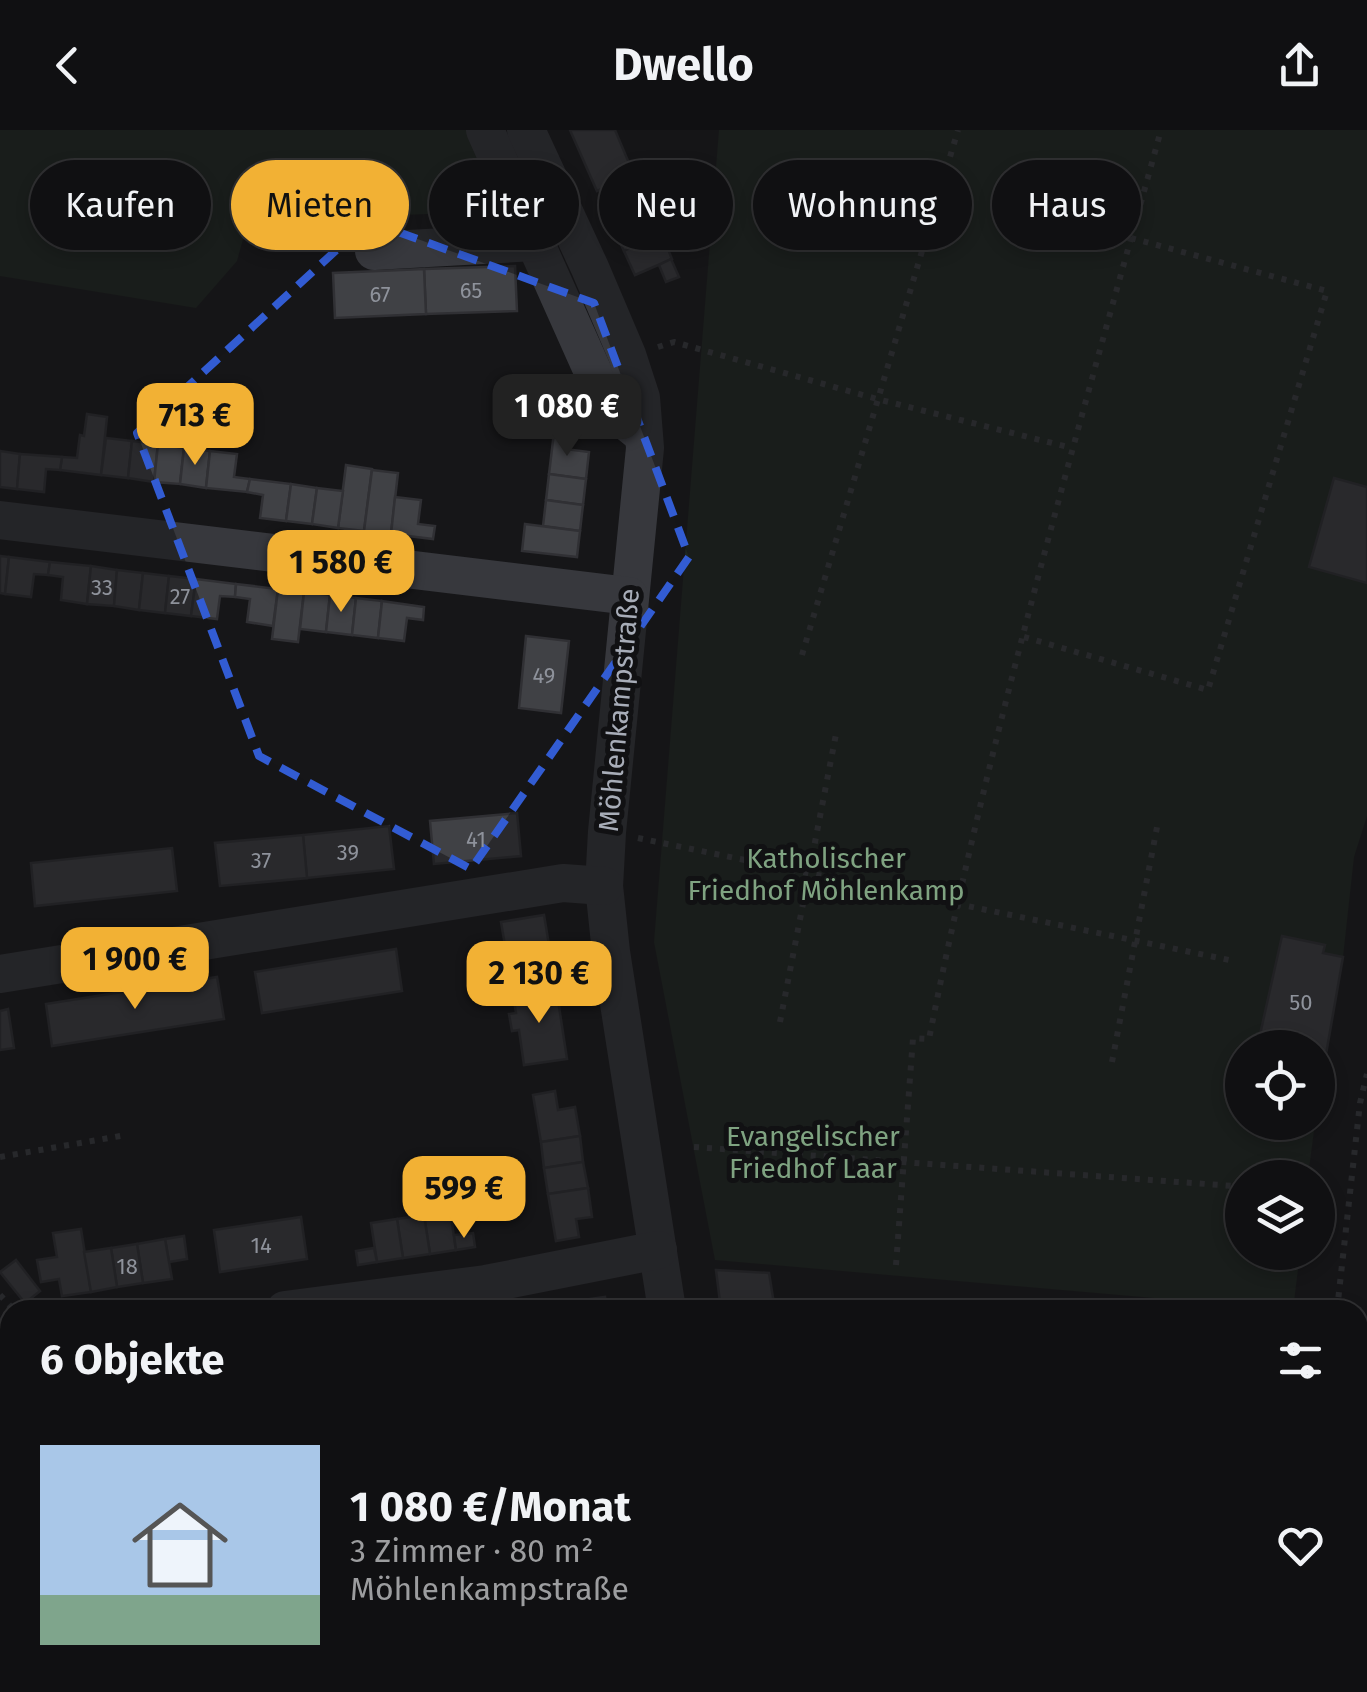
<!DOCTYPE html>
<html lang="de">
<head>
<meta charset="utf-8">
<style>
	:root { --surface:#101012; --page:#19191b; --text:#f1f3f6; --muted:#9c9d9f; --line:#303032; --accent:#f2b134 }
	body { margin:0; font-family:"Fira Sans",sans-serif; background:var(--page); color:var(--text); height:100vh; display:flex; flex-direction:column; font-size:38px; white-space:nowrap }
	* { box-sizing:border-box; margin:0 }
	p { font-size:32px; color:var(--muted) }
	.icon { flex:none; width:55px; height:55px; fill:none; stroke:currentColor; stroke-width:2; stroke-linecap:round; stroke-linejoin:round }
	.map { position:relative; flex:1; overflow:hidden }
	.details { position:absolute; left:0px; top:1170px; width:1368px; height:392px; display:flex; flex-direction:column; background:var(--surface); border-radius:30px 30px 0 0; box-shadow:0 5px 15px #0003,0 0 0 2px var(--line) }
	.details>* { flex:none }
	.banner { position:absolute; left:30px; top:30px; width:1308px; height:90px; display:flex; gap:20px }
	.fabs { position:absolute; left:1225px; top:900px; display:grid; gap:20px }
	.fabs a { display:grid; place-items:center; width:110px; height:110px; border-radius:50%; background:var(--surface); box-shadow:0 5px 15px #0003,0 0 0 2px var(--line); font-size:50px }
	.price { position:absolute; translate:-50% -85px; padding:0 22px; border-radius:20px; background:var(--accent); color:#111; font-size:32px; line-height:65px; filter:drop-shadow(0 2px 5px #0008) }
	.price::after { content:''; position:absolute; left:50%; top:60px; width:30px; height:22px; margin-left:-15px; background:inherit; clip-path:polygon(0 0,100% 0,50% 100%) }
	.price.active { background:#222; color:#fff }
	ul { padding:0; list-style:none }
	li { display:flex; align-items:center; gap:30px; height:250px; padding:0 40px }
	li span { display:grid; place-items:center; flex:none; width:280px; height:200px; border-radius:0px; color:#555 }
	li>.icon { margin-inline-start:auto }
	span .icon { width:120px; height:120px; fill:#fffc; stroke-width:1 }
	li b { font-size:42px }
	h2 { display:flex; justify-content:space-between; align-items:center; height:120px; padding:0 40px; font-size:42px }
	.tag { padding:0 35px; border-radius:45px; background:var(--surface); box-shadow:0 5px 15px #0003,0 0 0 2px var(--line); font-size:35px; line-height:90px }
	.tag.active { background:var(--accent); color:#111 }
	header { display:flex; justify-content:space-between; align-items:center; height:130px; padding:0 40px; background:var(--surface); font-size:45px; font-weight:700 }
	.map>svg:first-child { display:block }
	.green { fill:#1e261f }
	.building { fill:#404145; stroke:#303034; stroke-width:2.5 }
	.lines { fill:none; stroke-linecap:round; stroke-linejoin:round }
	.path { stroke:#3d3f44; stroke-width:6; stroke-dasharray:5 8; stroke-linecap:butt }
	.minor { stroke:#37383d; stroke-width:38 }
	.marked { fill:none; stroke:#325cd3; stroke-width:8; stroke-dasharray:20 12; stroke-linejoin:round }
	.labels { text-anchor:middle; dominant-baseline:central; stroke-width:10; stroke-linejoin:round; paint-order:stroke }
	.number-label { font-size:22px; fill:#8e929b }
	.street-label { font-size:28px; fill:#a8adb8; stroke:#111113 }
	.park-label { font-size:28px; fill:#7fa381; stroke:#111113 }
</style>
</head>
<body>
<header><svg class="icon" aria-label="back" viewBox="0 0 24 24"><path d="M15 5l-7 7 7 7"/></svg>Dwello<svg class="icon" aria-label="share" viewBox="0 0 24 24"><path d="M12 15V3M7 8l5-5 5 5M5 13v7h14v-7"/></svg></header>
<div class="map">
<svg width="1367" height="1562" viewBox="0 0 1367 1562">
	<rect width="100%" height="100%" fill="#161618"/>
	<g class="green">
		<polygon points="0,0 469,0 505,81 248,91 237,131 196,178 0,146"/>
		<polygon points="719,0 1367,0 1367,686 1354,727 1343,827 1318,970 1318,918 1242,918 1242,992 1315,993 1308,1047 1242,1048 1242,1122 1300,1123 1293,1180 715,1130 654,812"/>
	</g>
	<g class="building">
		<polygon points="570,0 615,0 634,45 597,61"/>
		<polygon points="619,71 627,90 614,95 606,77"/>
		<polygon points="667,73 678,99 663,106 661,103 624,121 612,96"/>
		<polygon points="661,103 672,129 635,145 624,121"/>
		<polygon points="671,129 679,147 666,152 659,135"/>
		<polygon points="515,136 517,181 426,184 424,139"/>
		<polygon points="424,139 426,184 335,188 333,143"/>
		<polygon points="565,251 570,277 547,280 542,255"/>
		<polygon points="87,284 107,287 101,345 60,340 62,327 77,328 80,305 84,306"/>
		<polygon points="554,302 567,303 565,319 589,322 586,349 549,344"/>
		<polygon points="106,308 132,311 128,348 101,345"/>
		<polygon points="132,311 158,314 154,352 128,348"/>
		<polygon points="158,314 184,318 180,354 154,352"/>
		<polygon points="184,318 210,321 206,358 180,354"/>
		<polygon points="0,321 20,324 17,359 0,357"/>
		<polygon points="210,321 237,324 234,347 250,349 247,362 206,358"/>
		<polygon points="20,324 62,327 60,340 46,339 44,362 17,359"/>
		<polygon points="346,335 372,339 364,401 338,398"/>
		<polygon points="372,340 398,343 391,404 364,401"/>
		<polygon points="549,344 586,349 583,375 546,370"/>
		<polygon points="1334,348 1367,357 1367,453 1309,437"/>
		<polygon points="250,349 291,354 286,391 260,388 263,365 247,362"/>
		<polygon points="291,354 317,358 312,394 286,391"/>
		<polygon points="317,358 343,361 338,398 312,394"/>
		<polygon points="395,367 421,370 418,394 435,396 433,409 391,404"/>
		<polygon points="546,370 583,375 580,401 543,396"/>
		<polygon points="525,394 580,401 577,427 522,421"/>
		<polygon points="0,426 9,427 5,464 0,463"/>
		<polygon points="9,427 50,432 48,445 34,444 31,467 5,464"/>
		<polygon points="50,432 91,436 87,474 61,470 63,447 48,445"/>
		<polygon points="91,436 117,440 114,476 87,474"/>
		<polygon points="117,440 143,443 139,480 114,476"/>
		<polygon points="143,443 169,446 165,483 139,480"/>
		<polygon points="169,446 196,449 191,486 165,483"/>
		<polygon points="196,449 236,454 235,467 220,466 217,489 191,486"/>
		<polygon points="236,454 278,459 273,496 247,492 250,469 235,467"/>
		<polygon points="278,459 304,462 298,512 272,509"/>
		<polygon points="304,462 330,465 326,502 300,499"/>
		<polygon points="330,465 356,468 352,505 326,502"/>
		<polygon points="356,468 382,471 378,508 352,505"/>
		<polygon points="382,471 424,477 423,490 407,488 404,511 378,508"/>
		<polygon points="526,506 569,511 561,583 519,578"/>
		<polygon points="517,683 521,726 434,734 430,691"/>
		<polygon points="389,696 394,739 307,748 303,705"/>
		<polygon points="303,705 307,748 220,756 215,713"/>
		<polygon points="172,718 177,761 35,776 31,733"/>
		<polygon points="544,785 556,857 513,864 510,844 503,845 500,828 507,827 501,792"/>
		<polygon points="1282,806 1325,815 1323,823 1343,827 1318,970 1318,918 1257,918"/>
		<polygon points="396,819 402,861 262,883 255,842"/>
		<polygon points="217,847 224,889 52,916 46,874"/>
		<polygon points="556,857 567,929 524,935 519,900 512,901 509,884 516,883 513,864"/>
		<polygon points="8,879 14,918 0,920 0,881"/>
		<polygon points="555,961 558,980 575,977 580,1006 541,1012 533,965"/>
		<polygon points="580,1006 583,1032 544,1038 541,1012"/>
		<polygon points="583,1032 588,1058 548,1064 544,1038"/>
		<polygon points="588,1058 592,1087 576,1089 579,1107 556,1111 548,1064"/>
		<polygon points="450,1080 456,1120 430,1124 424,1085"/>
		<polygon points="424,1085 430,1124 403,1128 397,1089"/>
		<polygon points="301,1087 307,1129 220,1142 214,1100"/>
		<polygon points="397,1089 403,1128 377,1132 371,1093"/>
		<polygon points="81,1099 91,1162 62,1166 59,1149 41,1152 37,1130 57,1127 53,1103"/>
		<polygon points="473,1103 475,1117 456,1120 454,1105"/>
		<polygon points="184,1106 187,1129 169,1132 165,1109"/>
		<polygon points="165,1109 172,1149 143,1153 137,1114"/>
		<polygon points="137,1114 143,1153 117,1157 111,1118"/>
		<polygon points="111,1118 117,1157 91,1162 84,1122"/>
		<polygon points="374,1118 377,1132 358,1135 356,1121"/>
		<polygon points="16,1130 40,1161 25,1173 0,1142"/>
		<polygon points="716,1140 769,1143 775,1180 721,1180"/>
		<polygon points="605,1167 607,1180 563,1180 562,1173"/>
		<polygon points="145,1552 181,1552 189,1561 154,1562"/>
		<polygon points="596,1552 636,1552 634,1562 595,1562"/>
		<polygon points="756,1552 796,1552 794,1562 755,1562"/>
		<polygon points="998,1552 1218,1552 1216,1562 996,1562"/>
	</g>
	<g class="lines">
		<g class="path">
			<polyline points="658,217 674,212 877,269 1072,318"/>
			<polyline points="1024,507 1208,560 1327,161 1131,108"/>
			<polyline points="802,525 958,0"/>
			<polyline points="638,708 1229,830"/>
			<polyline points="780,892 837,599"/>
			<polyline points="1112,932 1158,692"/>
			<polyline points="694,1017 1234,1056"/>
			<polyline points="0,1027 126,1005"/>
			<path d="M896 1135 913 908 929 909C990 602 1078 301 1161 0"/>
			<polyline points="0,1165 14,1180"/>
			<polyline points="1337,1180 1360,973 1367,944"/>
			<polyline points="1323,1552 1323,1562"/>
			<polyline points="533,1562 535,1552"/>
		</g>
		<g class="minor">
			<polyline points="485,0 606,271 612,280 643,305"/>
			<polyline points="526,0 590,138 627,225 641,268 645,318 607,702 604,756 611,822 667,1180"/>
			<polyline points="374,121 535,112"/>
			<polyline points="0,390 629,466"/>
			<polyline points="0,844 563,753 604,756"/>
			<polyline points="285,1180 486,1154 658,1120"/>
			<polyline points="0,1300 10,1291"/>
			<polyline points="0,1372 10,1383"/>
			<polyline points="0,1559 10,1550"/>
			<polyline points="270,1562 274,1558 301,1562"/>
			<polyline points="699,1562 700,1552"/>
			<polyline points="904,1562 906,1552"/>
		</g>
	</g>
	<path d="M0 0H1367V1562H0ZM368 91 594 173 689 427 471 739 259 626 137 303Z" fill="#161618" fill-opacity=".55" fill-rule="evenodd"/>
	<path class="marked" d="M368 91 594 173 689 427 471 739 259 626 137 303Z"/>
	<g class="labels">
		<g class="number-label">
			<text x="471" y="160">65</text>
			<text x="380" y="164">67</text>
			<text x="102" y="457">33</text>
			<text x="180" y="466">27</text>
			<text x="544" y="545">49</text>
			<text x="476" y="709">41</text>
			<text x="348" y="722">39</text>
			<text x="261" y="730">37</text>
			<text x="1301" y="872">50</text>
			<text x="261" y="1115">14</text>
			<text x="127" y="1136">18</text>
		</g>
		<g class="street-label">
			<text transform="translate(619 580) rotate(-85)">Möhlenkampstraße</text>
		</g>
		<g class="park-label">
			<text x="826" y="728">Katholischer<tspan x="826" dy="32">Friedhof Möhlenkamp</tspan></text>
			<text x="813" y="1006">Evangelischer<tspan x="813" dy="32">Friedhof Laar</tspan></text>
		</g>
	</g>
</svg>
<div class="fabs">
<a><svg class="icon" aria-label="locate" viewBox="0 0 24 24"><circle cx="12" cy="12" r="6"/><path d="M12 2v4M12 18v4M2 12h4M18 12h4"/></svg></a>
<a><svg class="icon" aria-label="layers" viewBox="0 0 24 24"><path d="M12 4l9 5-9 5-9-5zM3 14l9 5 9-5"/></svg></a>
</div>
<b class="price active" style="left:567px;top:329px">1 080 €</b>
<b class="price" style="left:195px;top:338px">713 €</b>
<b class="price" style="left:341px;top:485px">1 580 €</b>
<b class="price" style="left:135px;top:882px">1 900 €</b>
<b class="price" style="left:539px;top:896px">2 130 €</b>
<b class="price" style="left:464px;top:1111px">599 €</b>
<div class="banner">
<a class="tag">Kaufen</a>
<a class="tag active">Mieten</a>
<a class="tag">Filter</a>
<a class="tag">Neu</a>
<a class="tag">Wohnung</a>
<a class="tag">Haus</a>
</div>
<section class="details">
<h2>6 Objekte<svg class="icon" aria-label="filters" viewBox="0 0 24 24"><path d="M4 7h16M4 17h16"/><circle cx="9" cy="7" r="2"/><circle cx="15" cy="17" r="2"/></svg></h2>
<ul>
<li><span style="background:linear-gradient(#a9c7e8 75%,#7fa58c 0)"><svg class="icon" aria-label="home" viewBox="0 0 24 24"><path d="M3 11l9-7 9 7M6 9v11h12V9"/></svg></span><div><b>1 080 €/Monat</b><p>3 Zimmer · 80 m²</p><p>Möhlenkampstraße</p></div><svg class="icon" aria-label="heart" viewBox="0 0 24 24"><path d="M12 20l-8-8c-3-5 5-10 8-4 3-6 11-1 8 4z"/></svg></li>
</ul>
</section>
</div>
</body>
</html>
